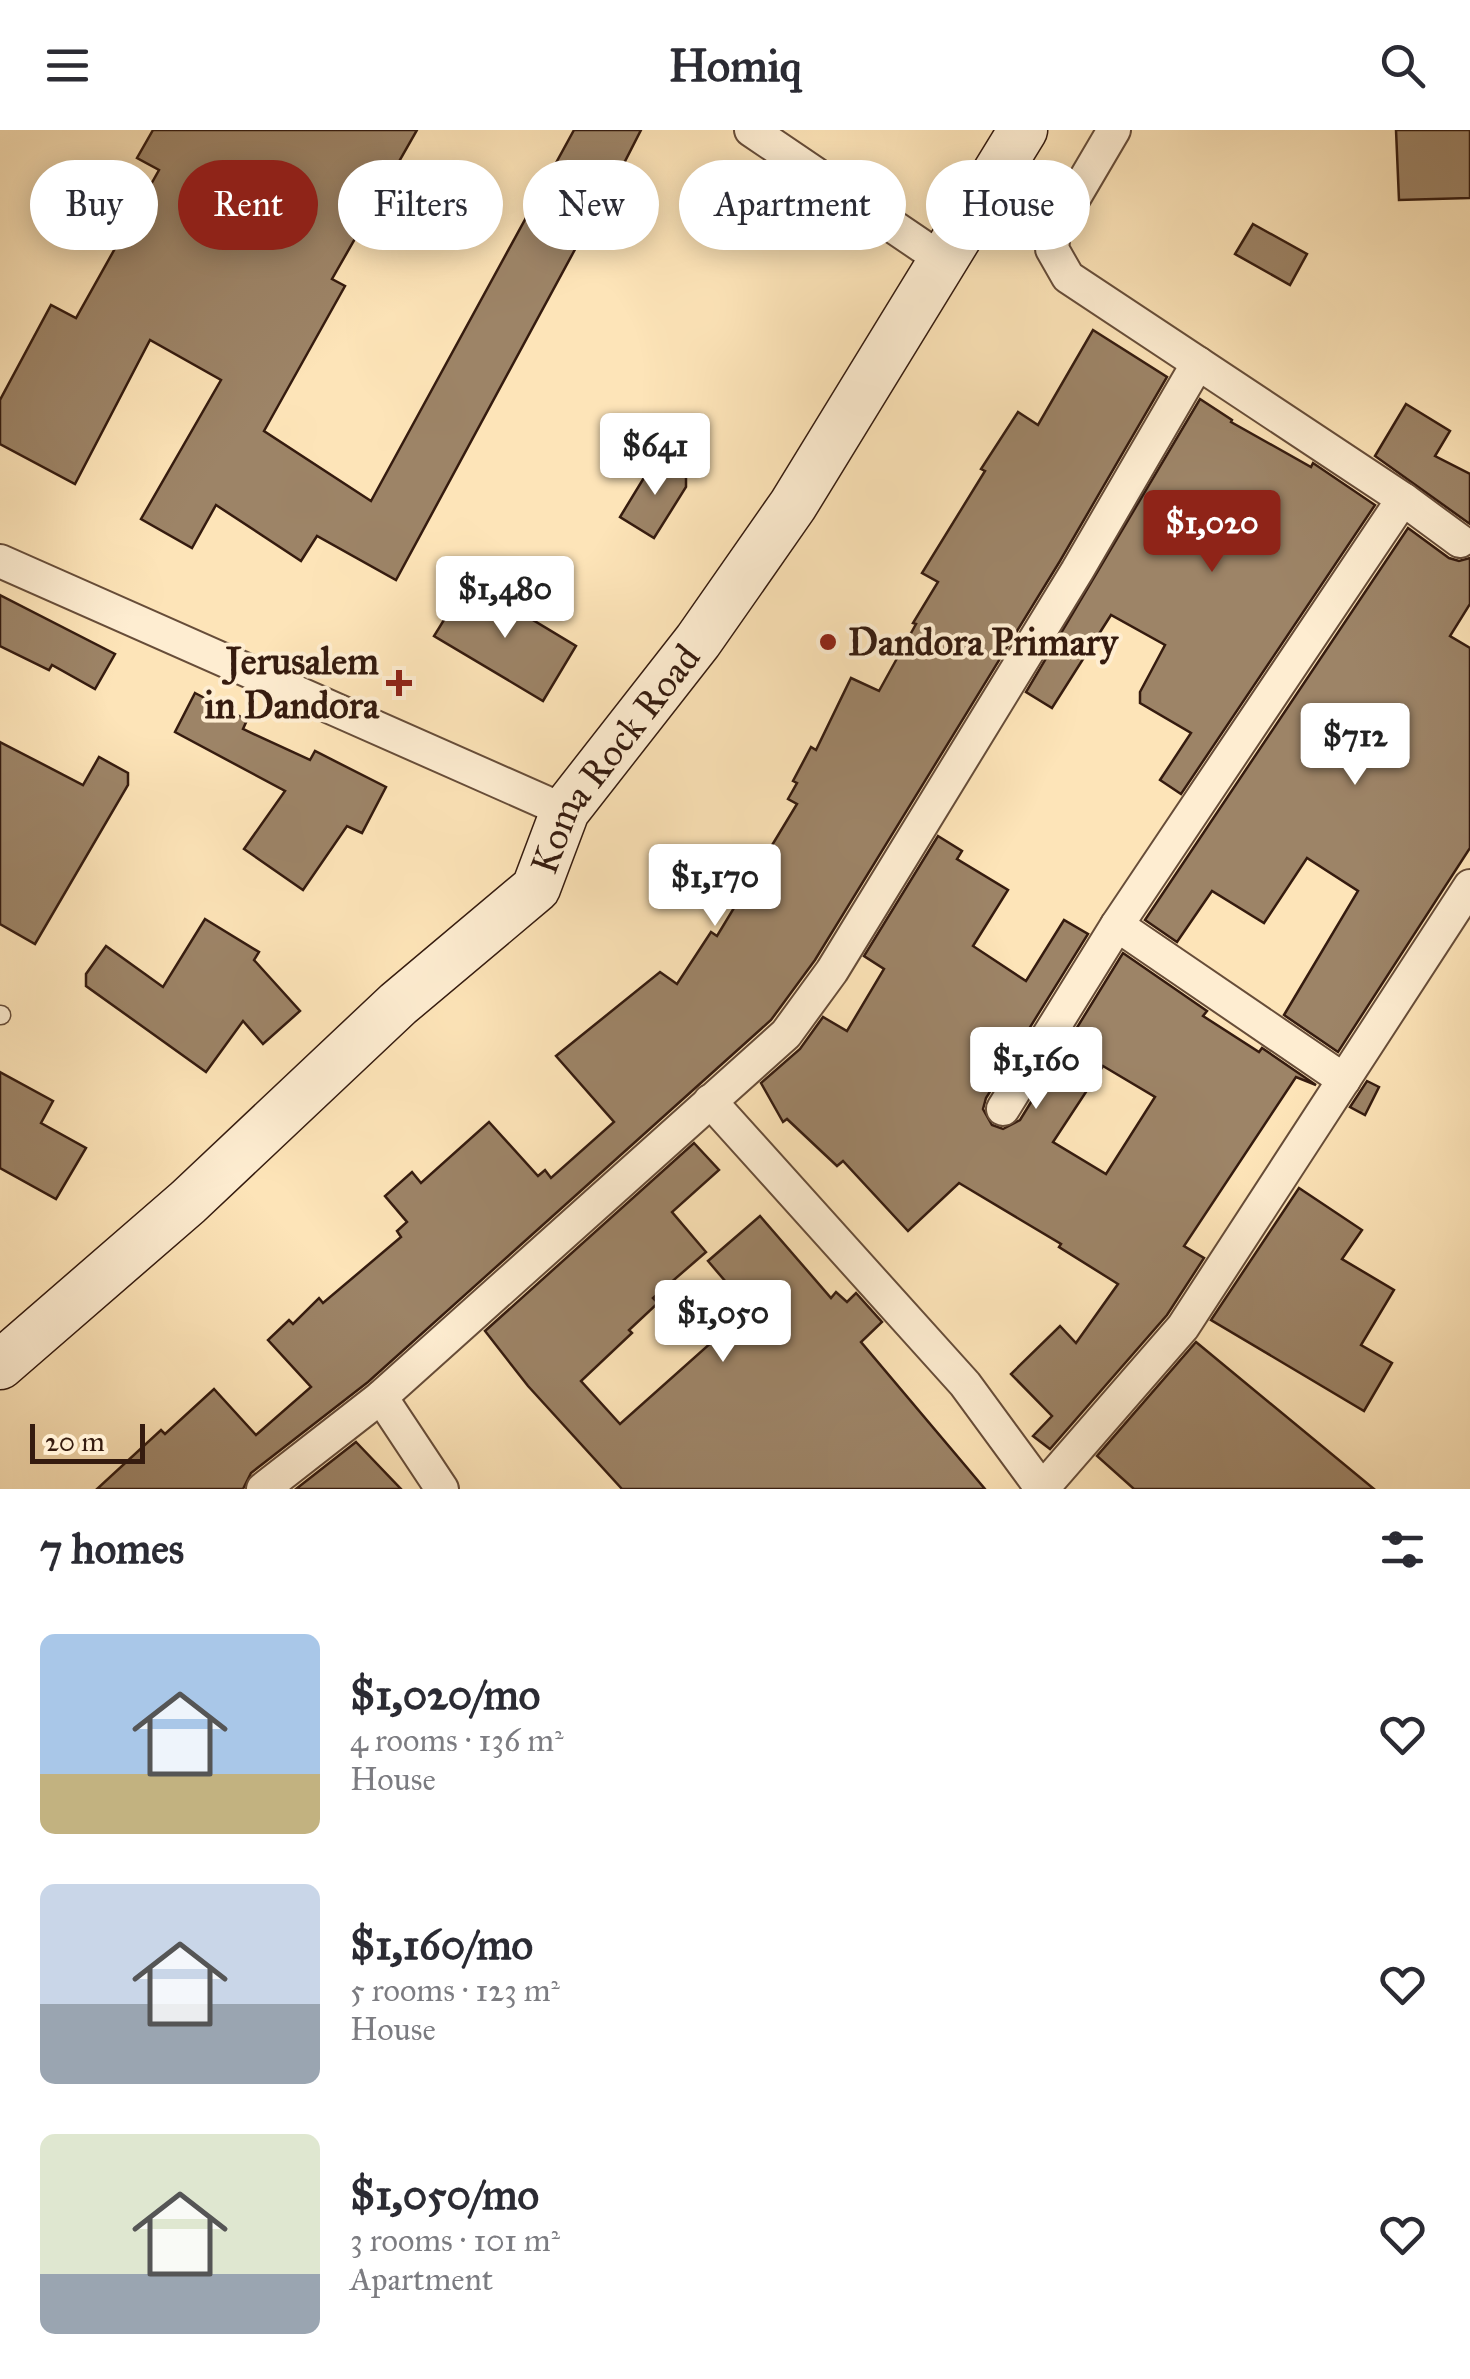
<!DOCTYPE html>
<html lang="en">
<head>
<meta charset="utf-8">
<style>
	:root { --surface:#fff; --page:#f2f2f3; --text:#2b2b33; --muted:#7c7c81; --accent:#8f2418 }
	body { margin:0; font-family:"IM FELL Great Primer",serif; background:var(--page); color:var(--text); height:100vh; display:flex; flex-direction:column; font-size:38px; white-space:nowrap }
	* { box-sizing:border-box; margin:0 }
	p { font-size:32px; color:var(--muted) }
	.icon { flex:none; width:55px; height:55px; fill:none; stroke:currentColor; stroke-width:2; stroke-linecap:round; stroke-linejoin:round }
	.map { position:relative; height:1359px; overflow:hidden }
	.side { display:flex; flex-direction:column; background:var(--surface); flex:1 }
	.side>* { flex:none }
	.hud { position:absolute; left:30px; top:30px; width:1410px; height:90px; display:flex; gap:20px }
	.scale { position:absolute; left:30px; bottom:25px; width:115px; box-sizing:border-box; padding-left:10px; border:5px solid #351b0f; border-top:0; font-size:28px; line-height:35px; white-space:nowrap; color:#351b0f; -webkit-text-stroke:8px #feedd1; paint-order:stroke }
	.price { position:absolute; translate:-50% -85px; padding:0 22px; border-radius:10px; background:#fff; color:#222; font-size:32px; line-height:65px; filter:drop-shadow(0 2px 5px #0008) }
	.price::after { content:''; position:absolute; left:50%; top:60px; width:30px; height:22px; margin-left:-15px; background:inherit; clip-path:polygon(0 0,100% 0,50% 100%) }
	.price.on { background:var(--accent); color:#fff }
	ul { padding:0; list-style:none }
	li { display:flex; align-items:center; gap:30px; height:250px; padding:0 40px }
	li span { display:grid; place-items:center; flex:none; width:280px; height:200px; border-radius:15px; color:#555 }
	li>.icon { margin-inline-start:auto }
	span .icon { width:120px; height:120px; fill:#fffc; stroke-width:1 }
	li b { font-size:42px }
	h2 { display:flex; justify-content:space-between; align-items:center; height:120px; padding:0 40px; font-size:42px }
	.chip { padding:0 35px; border-radius:45px; background:var(--surface); box-shadow:0 5px 25px #0003; font-size:35px; line-height:90px }
	.chip.on { background:var(--accent); color:#fff }
	header { display:flex; justify-content:space-between; align-items:center; height:130px; padding:0 40px; background:var(--surface); font-size:45px; font-weight:700 }
	.map>svg:first-child { display:block }
	.building { fill:#9d8467; stroke:#351b0f; stroke-width:2.5; fill-rule:evenodd }
	.lines { fill:none; stroke-linecap:round; stroke-linejoin:round }
	.service-casing { stroke:#674d39; stroke-width:21 }
	.minor-casing { stroke:#674d39; stroke-width:36 }
	.secondary-casing { stroke:#351b0f; stroke-width:51 }
	.service { stroke:#feedd1; stroke-width:18 }
	.minor { stroke:#feedd1; stroke-width:32 }
	.secondary { stroke:#feedd1; stroke-width:48 }
	.poi-dot { fill:#8f2418; stroke:#feedd1; stroke-width:4 }
	.labels { text-anchor:middle; dominant-baseline:central; stroke-width:8; stroke-linejoin:round; paint-order:stroke }
	.poi-label { font-size:38px; font-weight:bold; fill:#351b0f; stroke:#feedd1; text-anchor:start }
	.street-label { font-size:38px; fill:#351b0f; stroke:#feedd1 }
</style>
</head>
<body>
<header><svg class="icon" aria-label="menu" viewBox="0 0 24 24"><path d="M4 6h16M4 12h16M4 18h16"/></svg>Homiq<svg class="icon" aria-label="search" viewBox="0 0 24 24"><circle cx="10" cy="10" r="6"/><path d="M15 15l6 6"/></svg></header>
<div class="map">
<svg width="1470" height="1359" viewBox="0 0 1470 1359">
	<rect width="100%" height="100%" fill="#fde4b8"/>
	<filter id="stains"><feTurbulence type="fractalNoise" baseFrequency=".002" numOctaves="4"/><feColorMatrix values="0 0 0 0 .2 0 0 0 0 .09 0 0 0 0 .02 0 0 0 .5 -.17"/></filter>
	<radialGradient id="worn" r=".72"><stop offset=".6" stop-color="#630" stop-opacity="0"/><stop offset="1" stop-color="#630" stop-opacity=".3"/></radialGradient>
	<g class="building">
		<polygon points="153,0 417,0 332,149 345,156 264,301 371,371 574,0 641,0 595,90 592,88 396,450 317,406 301,431 216,375 192,418 141,389 221,250 150,210 75,354 0,314 0,270 51,175 76,188 159,40 137,28"/>
		<polygon points="1396,0 1470,0 1470,68 1399,70"/>
		<polygon points="1253,94 1307,124 1290,155 1235,124"/>
		<polygon points="1093,200 1167,247 1060,431 815,830 771,890 368,1252 251,1343 243,1359 97,1359 161,1300 165,1304 214,1259 256,1305 311,1257 268,1210 289,1190 293,1194 319,1168 323,1173 401,1107 397,1101 407,1092 385,1066 412,1042 421,1053 489,992 538,1046 545,1040 551,1048 614,992 556,926 660,842 677,854 711,802 717,806 797,674 788,669 797,653 793,651 811,617 816,620 851,548 879,561 916,494 913,493 938,452 922,443 985,341 981,339 1018,282 1038,295"/>
		<polygon points="1200,269 1232,290 1231,292 1311,337 1313,333 1375,375 1181,664 1160,650 1191,603 1140,573 1140,562 1165,515 1111,485 1052,578 1026,562"/>
		<polygon points="1406,274 1450,301 1435,326 1470,344 1470,394 1375,326"/>
		<polygon points="656,328 686,345 686,357 654,408 620,387"/>
		<polygon points="1408,398 1449,428 1459,431 1470,428 1470,474 1450,506 1470,518 1470,718 1338,922 1284,885 1358,761 1307,728 1264,793 1212,761 1177,812 1145,790"/>
		<polygon points="468,451 576,516 543,571 434,506"/>
		<polygon points="0,465 115,524 95,559 52,535 49,540 0,516"/>
		<polygon points="195,563 247,590 243,599 310,630 315,621 386,657 362,703 347,696 303,760 244,719 285,661 175,602"/>
		<polygon points="0,612 83,655 99,627 128,643 128,655 35,814 0,794"/>
		<path d="M938 706 962 721 957 729 1008 760 973 816 1026 851 1064 790 1088 804 986 968 983 979 992 995 1003 999 1020 990 1123 823 1207 881 1203 886 1259 922 1262 918 1316 955 1296 947 1184 1116 1204 1128 1167 1185 1050 1319 1033 1306 1052 1286 1011 1244 1060 1196 1076 1213 1118 1154 1059 1117 1061 1114 959 1053 908 1101 843 1031 837 1036 787 989 783 992 761 953 800 919 823 887 847 901 884 839 864 826ZM1103 936 1155 967 1106 1044 1053 1012Z"/>
		<polygon points="205,789 259,822 254,830 300,881 263,914 243,891 206,942 86,856 86,844 106,816 163,857"/>
		<polygon points="0,942 53,971 41,993 86,1018 56,1069 0,1038"/>
		<polygon points="1367,951 1379,957 1365,985 1350,977"/>
		<polygon points="694,1013 719,1040 672,1082 706,1122 653,1168 658,1173 629,1200 632,1203 581,1251 620,1294 749,1179 708,1131 760,1086 831,1168 836,1162 847,1172 856,1163 882,1192 861,1212 985,1359 622,1359 528,1256 485,1201"/>
		<polygon points="1299,1058 1362,1100 1342,1129 1394,1160 1361,1215 1392,1233 1364,1281 1211,1190"/>
		<polygon points="1196,1212 1374,1359 1134,1359 1097,1326"/>
		<polygon points="356,1312 401,1359 296,1359"/>
	</g>
	<g class="lines">
		<defs>
			<polyline id="service" points="0,885 1,885"/>
			<g id="minor">
				<polyline points="751,0 944,131"/>
				<polyline points="1114,0 1054,102 1052,119 1068,147 1403,369 1460,411"/>
				<polyline points="0,431 565,681"/>
				<polyline points="1117,795 1344,950"/>
				<polyline points="710,971 965,1254 1042,1359"/>
				<polyline points="1003,979 1117,795 1403,369"/>
				<polyline points="381,1267 442,1359"/>
				<polyline points="263,1359 381,1267 786,904 832,841 1077,441 1198,233"/>
				<polyline points="1042,1359 1183,1197 1470,756"/>
			</g>
			<g id="secondary">
				<path id="s1" d="M0 1235 188 1072 398 874 536 758 565 681 698 511 793 375 1023 0"/>
			</g>
		</defs>
		<use href="#service" class="service-casing"/>
		<use href="#minor" class="minor-casing"/>
		<use href="#secondary" class="secondary-casing"/>
		<use href="#service" class="service"/>
		<use href="#minor" class="minor"/>
		<use href="#secondary" class="secondary"/>
	</g>
	<g class="poi-dot">
		<circle cx="828" cy="512" r="10"/>
		<path d="M394 538h10v10h10v10h-10v10h-10v-10h-10v-10h10z"/>
	</g>
	<g class="labels">
		<g class="poi-label">
			<text x="848" y="512">Dandora Primary</text>
			<text x="379" y="531" text-anchor="end">Jerusalem<tspan x="379" dy="44">in Dandora</tspan></text>
		</g>
		<g class="street-label">
			<text stroke="none"><textPath href="#s1" startOffset="870">Koma Rock Road</textPath></text>
		</g>
	</g>
	<rect width="100%" height="100%" filter="url(#stains)"/>
	<rect width="100%" height="100%" fill="url(#worn)"/>
</svg>
<div class="scale">20 m</div>
<b class="price" style="left:655px;top:368px">$641</b>
<b class="price on" style="left:1212px;top:445px">$1,020</b>
<b class="price" style="left:505px;top:511px">$1,480</b>
<b class="price" style="left:1355px;top:658px">$712</b>
<b class="price" style="left:715px;top:799px">$1,170</b>
<b class="price" style="left:1036px;top:982px">$1,160</b>
<b class="price" style="left:723px;top:1235px">$1,050</b>
<div class="hud">
<a class="chip">Buy</a>
<a class="chip on">Rent</a>
<a class="chip">Filters</a>
<a class="chip">New</a>
<a class="chip">Apartment</a>
<a class="chip">House</a>
</div>
</div>
<section class="side">
<h2>7 homes<svg class="icon" aria-label="filters" viewBox="0 0 24 24"><path d="M4 7h16M4 17h16"/><circle cx="9" cy="7" r="2"/><circle cx="15" cy="17" r="2"/></svg></h2>
<ul>
<li><span style="background:linear-gradient(#a9c7e8 70%,#c2b280 0)"><svg class="icon" aria-label="home" viewBox="0 0 24 24"><path d="M3 11l9-7 9 7M6 9v11h12V9"/></svg></span><div><b>$1,020/mo</b><p>4 rooms · 136 m²</p><p>House</p></div><svg class="icon" aria-label="heart" viewBox="0 0 24 24"><path d="M12 20l-8-8c-3-5 5-10 8-4 3-6 11-1 8 4z"/></svg></li>
<li><span style="background:linear-gradient(#c9d6e8 60%,#9aa5b1 0)"><svg class="icon" aria-label="home" viewBox="0 0 24 24"><path d="M3 11l9-7 9 7M6 9v11h12V9"/></svg></span><div><b>$1,160/mo</b><p>5 rooms · 123 m²</p><p>House</p></div><svg class="icon" aria-label="heart" viewBox="0 0 24 24"><path d="M12 20l-8-8c-3-5 5-10 8-4 3-6 11-1 8 4z"/></svg></li>
<li><span style="background:linear-gradient(#dfe7d0 70%,#9aa5b1 0)"><svg class="icon" aria-label="home" viewBox="0 0 24 24"><path d="M3 11l9-7 9 7M6 9v11h12V9"/></svg></span><div><b>$1,050/mo</b><p>3 rooms · 101 m²</p><p>Apartment</p></div><svg class="icon" aria-label="heart" viewBox="0 0 24 24"><path d="M12 20l-8-8c-3-5 5-10 8-4 3-6 11-1 8 4z"/></svg></li>
</ul>
</section>
</body>
</html>
